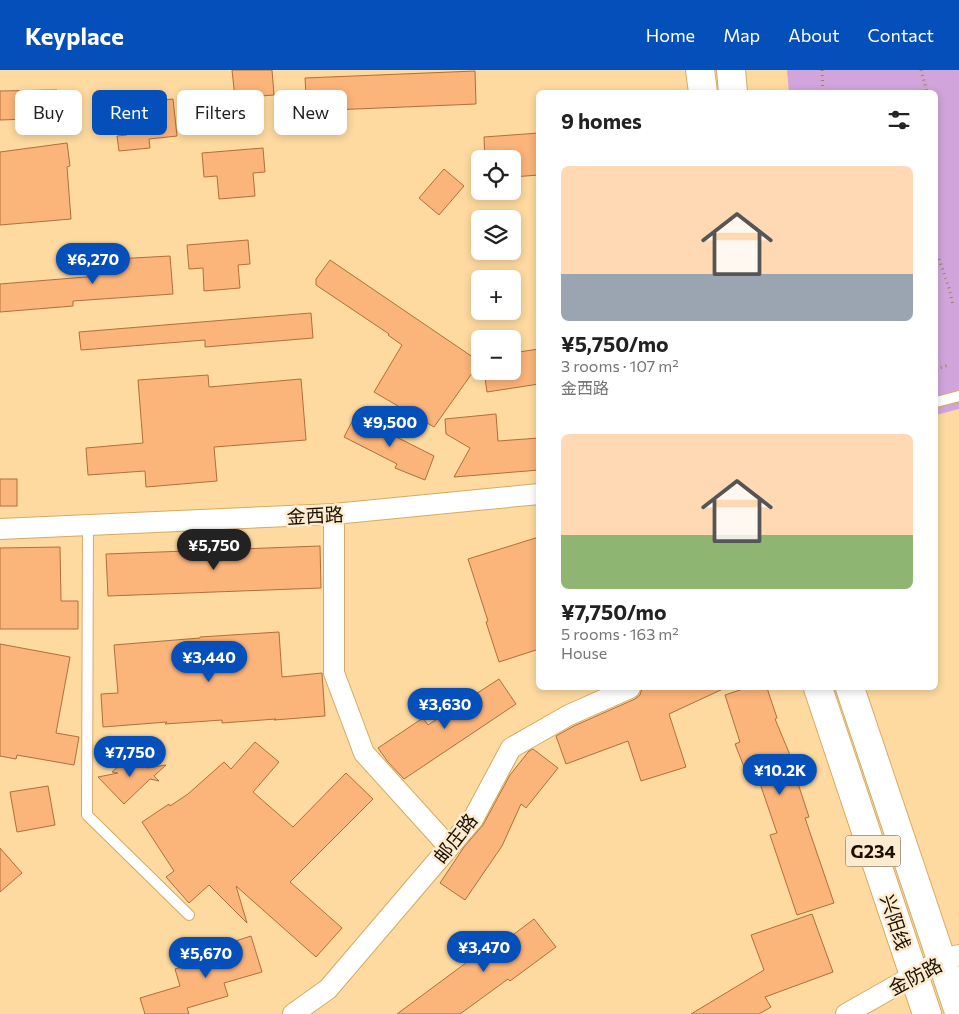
<!DOCTYPE html>
<html lang="en">
<head>
<meta charset="utf-8">
<style>
	:root { --surface:#fff; --page:#f6f6f6; --text:#222; --muted:#767676; --accent:#044fb9 }
	body { margin:0; font-family:Commissioner,"Noto Sans SC",sans-serif; background:var(--page); color:var(--text); height:100vh; display:flex; flex-direction:column; font-size:19px; white-space:nowrap }
	* { box-sizing:border-box; margin:0 }
	p { font-size:16px; color:var(--muted) }
	.icon { flex:none; width:28px; height:28px; fill:none; stroke:currentColor; stroke-width:2; stroke-linecap:round; stroke-linejoin:round }
	.map { position:relative; flex:1; overflow:hidden }
	.drawer { position:absolute; left:536px; top:20px; width:402px; height:600px; display:flex; flex-direction:column; background:var(--surface); border-radius:8px; box-shadow:0 2px 8px #0003 }
	.drawer>* { flex:none }
	.hud { position:absolute; left:15px; top:20px; width:446px; height:45px; display:flex; gap:10px }
	.tools { position:absolute; left:471px; top:80px; display:grid; gap:10px }
	.tools a { display:grid; place-items:center; width:50px; height:50px; border-radius:8px; background:var(--surface); box-shadow:0 2px 8px #0003; font-size:25px }
	.price { position:absolute; translate:-50% -42px; padding:0 11px; border-radius:18px; background:var(--accent); color:#fff; font-size:16px; line-height:32px; filter:drop-shadow(0 1px 2px #0008) }
	.price::after { content:''; position:absolute; left:50%; top:30px; width:15px; height:11px; margin-left:-8px; background:inherit; clip-path:polygon(0 0,100% 0,50% 100%) }
	.price.on { background:#222; color:#fff }
	ul { padding:0; list-style:none }
	li { display:grid; align-content:center; gap:10px; height:265px; padding:0 25px }
	li span { display:grid; place-items:center; height:155px; border-radius:8px; color:#555 }
	li>.icon { margin-inline-start:auto }
	span .icon { width:90px; height:90px; fill:#fffc; stroke-width:1 }
	li b { font-size:21px }
	h2 { display:flex; justify-content:space-between; align-items:center; height:60px; padding:0 25px; font-size:21px }
	.chip { padding:0 18px; border-radius:8px; background:var(--surface); box-shadow:0 2px 8px #0003; font-size:18px; line-height:45px }
	.chip.on { background:var(--accent); color:#fff }
	header { display:flex; align-items:center; gap:30px; box-sizing:border-box; height:70px; padding:0 25px; background:var(--accent); color:#fff }
	header strong { font-size:24px }
	nav { display:flex; gap:28px; margin-inline-start:auto; font-size:18px }
	.map>svg:first-child { display:block }
	.green { fill:#d1a5db }
	.building { fill:#fbb47a; stroke:#af703a }
	.lines { fill:none; stroke-linecap:round; stroke-linejoin:round }
	.service-casing { stroke:#d6ab61; stroke-width:12 }
	.minor-casing { stroke:#d6ab61; stroke-width:22 }
	.trunk-casing { stroke:#d6ab61; stroke-width:30 }
	.path { stroke:#9c835b; stroke-width:3; stroke-dasharray:1 4; stroke-linecap:butt }
	.service { stroke:#fff; stroke-width:10 }
	.minor { stroke:#fff; stroke-width:20 }
	.trunk { stroke:#fff; stroke-width:28 }
	.labels { text-anchor:middle; dominant-baseline:central; stroke-width:5; stroke-linejoin:round; paint-order:stroke }
	.shield { fill:#fcebce; stroke:#5f523e; stroke-width:1 }
	.shield-label { font-size:18px; font-weight:bold; fill:#1c1000 }
	.street-label { font-size:19px; fill:#1c1000; stroke:#fcebce }
</style>
</head>
<body>
<header>
<strong>Keyplace</strong>
<nav><a>Home</a><a>Map</a><a>About</a><a>Contact</a></nav>
</header>
<div class="map">
<svg width="959" height="944" viewBox="0 0 959 944">
	<rect width="100%" height="100%" fill="#fedaa0"/>
	<polygon class="green" points="787,0 959,0 959,339 936,345 936,22 789,22"/>
	<g class="building">
		<polygon points="232,0 272,0 274,25 235,28"/>
		<polygon points="475,1 476,34 307,41 305,8"/>
		<polygon points="57,20 58,48 0,50 0,21"/>
		<polygon points="173,29 177,66 149,69 150,78 119,81 117,66 127,65 125,34"/>
		<polygon points="539,63 539,105 512,107 512,89 485,89 484,67"/>
		<polygon points="67,73 70,96 67,97 71,149 0,155 0,82"/>
		<polygon points="263,78 265,102 253,103 255,126 219,129 217,106 204,107 202,83"/>
		<polygon points="444,99 464,116 439,145 419,128"/>
		<polygon points="248,170 250,194 238,195 240,218 204,221 203,198 189,199 187,175"/>
		<polygon points="170,186 173,224 73,231 73,236 0,242 0,214 98,206 97,190"/>
		<polygon points="330,190 480,292 434,357 374,322 402,275 388,265 389,264 316,215 316,209"/>
		<polygon points="311,243 313,268 205,277 205,270 81,280 79,262"/>
		<polygon points="539,279 539,314 487,322 484,301 512,301 512,283"/>
		<polygon points="208,305 209,317 301,309 306,370 214,377 217,411 146,417 145,401 88,405 86,378 143,373 138,310"/>
		<polygon points="496,344 498,371 539,368 539,400 454,407 470,378 446,364 445,349"/>
		<polygon points="355,346 434,386 425,410 395,398 397,394 344,367"/>
		<rect x="0" y="409" width="17" height="27"/>
		<polygon points="539,467 539,579 499,592 486,552 488,551 468,489"/>
		<polygon points="320,476 321,518 108,526 106,484"/>
		<polygon points="60,477 61,531 78,531 78,559 0,559 0,478"/>
		<polygon points="279,562 282,607 322,603 325,646 274,650 276,649 222,653 222,650 165,654 167,652 103,657 101,624 118,623 114,575 200,568 200,567"/>
		<polygon points="0,574 70,587 56,663 79,667 74,695 17,685 16,689 0,686"/>
		<polygon points="499,609 516,634 404,709 388,692 378,678 423,648 428,655"/>
		<polygon points="642,618 725,618 669,644 686,697 641,711 628,671 566,694 556,666 574,656 635,629 640,625"/>
		<polygon points="746,618 767,618 777,648 775,649 790,685 789,686 809,747 805,748 834,833 797,845 770,765 777,763 755,699 746,702 735,674 740,672 725,625"/>
		<polygon points="255,672 279,692 253,722 293,757 346,703 373,729 290,812 342,858 316,887 236,816 247,853 209,815 189,833 166,807 174,801 142,752 169,734 170,736 188,724 224,692 231,699"/>
		<polygon points="533,679 558,698 526,738 521,734 502,776 465,830 440,813 464,777 483,755 510,705 529,681"/>
		<polygon points="133,683 147,698 166,695 154,706 159,711 150,709 124,734 98,707 118,703 112,702"/>
		<polygon points="48,716 55,755 17,762 10,722"/>
		<polygon points="0,778 22,803 0,822"/>
		<polygon points="812,844 833,902 765,927 771,937 759,944 691,944 764,900 751,865"/>
		<polygon points="534,849 556,877 510,911 508,909 460,944 397,944 482,881 485,886"/>
		<polygon points="251,866 262,902 224,913 228,926 187,938 189,944 145,944 140,928 180,916 175,899 216,887 214,878"/>
	</g>
	<g class="lines">
		<defs>
			<g id="service">
				<polyline points="936,332 959,326"/>
				<polyline points="88,455 87,745 189,845"/>
			</g>
			<g id="minor">
				<polyline points="334,444 334,603 364,683 449,777"/>
				<polyline points="0,459 334,444 539,424"/>
				<polyline points="293,944 328,919 473,749 511,678 569,645 630,618"/>
				<polyline points="846,944 941,890 959,885"/>
			</g>
			<g id="trunk">
				<polyline points="700,0 703,22"/>
				<polyline points="731,0 733,22"/>
				<polyline points="818,618 927,944"/>
				<polyline points="850,618 959,942"/>
			</g>
		</defs>
		<use href="#service" class="service-casing"/>
		<use href="#minor" class="minor-casing"/>
		<use href="#trunk" class="trunk-casing"/>
		<g class="path">
			<polyline points="822,0 823,22"/>
			<polyline points="921,0 927,22"/>
			<polyline points="936,185 939,189 949,218 953,235"/>
			<polyline points="936,299 949,295"/>
		</g>
		<use href="#service" class="service"/>
		<use href="#minor" class="minor"/>
		<use href="#trunk" class="trunk"/>
	</g>
	<g class="labels">
		<rect class="shield" x="845.5" y="765.5" width="55" height="31" rx="4"/>
		<g class="shield-label">
			<text x="873" y="781">G234</text>
		</g>
		<g class="street-label">
			<text transform="translate(315 445) rotate(-3)">金西路</text>
			<text transform="translate(455 768) rotate(-52)">邮庄路</text>
			<text transform="translate(896 852) rotate(72)">兴阳线</text>
			<text transform="translate(915 906) rotate(-28)">金防路</text>
		</g>
	</g>
</svg>
<div class="tools">
<a><svg class="icon" aria-label="locate" viewBox="0 0 24 24"><circle cx="12" cy="12" r="6"/><path d="M12 2v4M12 18v4M2 12h4M18 12h4"/></svg></a>
<a><svg class="icon" aria-label="layers" viewBox="0 0 24 24"><path d="M12 4l9 5-9 5-9-5zM3 14l9 5 9-5"/></svg></a>
<a>+</a>
<a>−</a>
</div>
<b class="price" style="left:93px;top:215px">¥6,270</b>
<b class="price" style="left:390px;top:378px">¥9,500</b>
<b class="price on" style="left:214px;top:501px">¥5,750</b>
<b class="price" style="left:209px;top:613px">¥3,440</b>
<b class="price" style="left:445px;top:660px">¥3,630</b>
<b class="price" style="left:130px;top:708px">¥7,750</b>
<b class="price" style="left:780px;top:726px">¥10.2K</b>
<b class="price" style="left:484px;top:903px">¥3,470</b>
<b class="price" style="left:206px;top:909px">¥5,670</b>
<div class="hud">
<a class="chip">Buy</a>
<a class="chip on">Rent</a>
<a class="chip">Filters</a>
<a class="chip">New</a>
</div>
<section class="drawer">
<h2>9 homes<svg class="icon" aria-label="filters" viewBox="0 0 24 24"><path d="M4 7h16M4 17h16"/><circle cx="9" cy="7" r="2"/><circle cx="15" cy="17" r="2"/></svg></h2>
<ul>
<li><span style="background:linear-gradient(#ffd9b3 70%,#9aa5b1 0)"><svg class="icon" aria-label="home" viewBox="0 0 24 24"><path d="M3 11l9-7 9 7M6 9v11h12V9"/></svg></span><div><b>¥5,750/mo</b><p>3 rooms · 107 m²</p><p>金西路</p></div></li>
<li><span style="background:linear-gradient(#ffd9b3 65%,#8fb573 0)"><svg class="icon" aria-label="home" viewBox="0 0 24 24"><path d="M3 11l9-7 9 7M6 9v11h12V9"/></svg></span><div><b>¥7,750/mo</b><p>5 rooms · 163 m²</p><p>House</p></div></li>
</ul>
</section>
</div>
</body>
</html>
